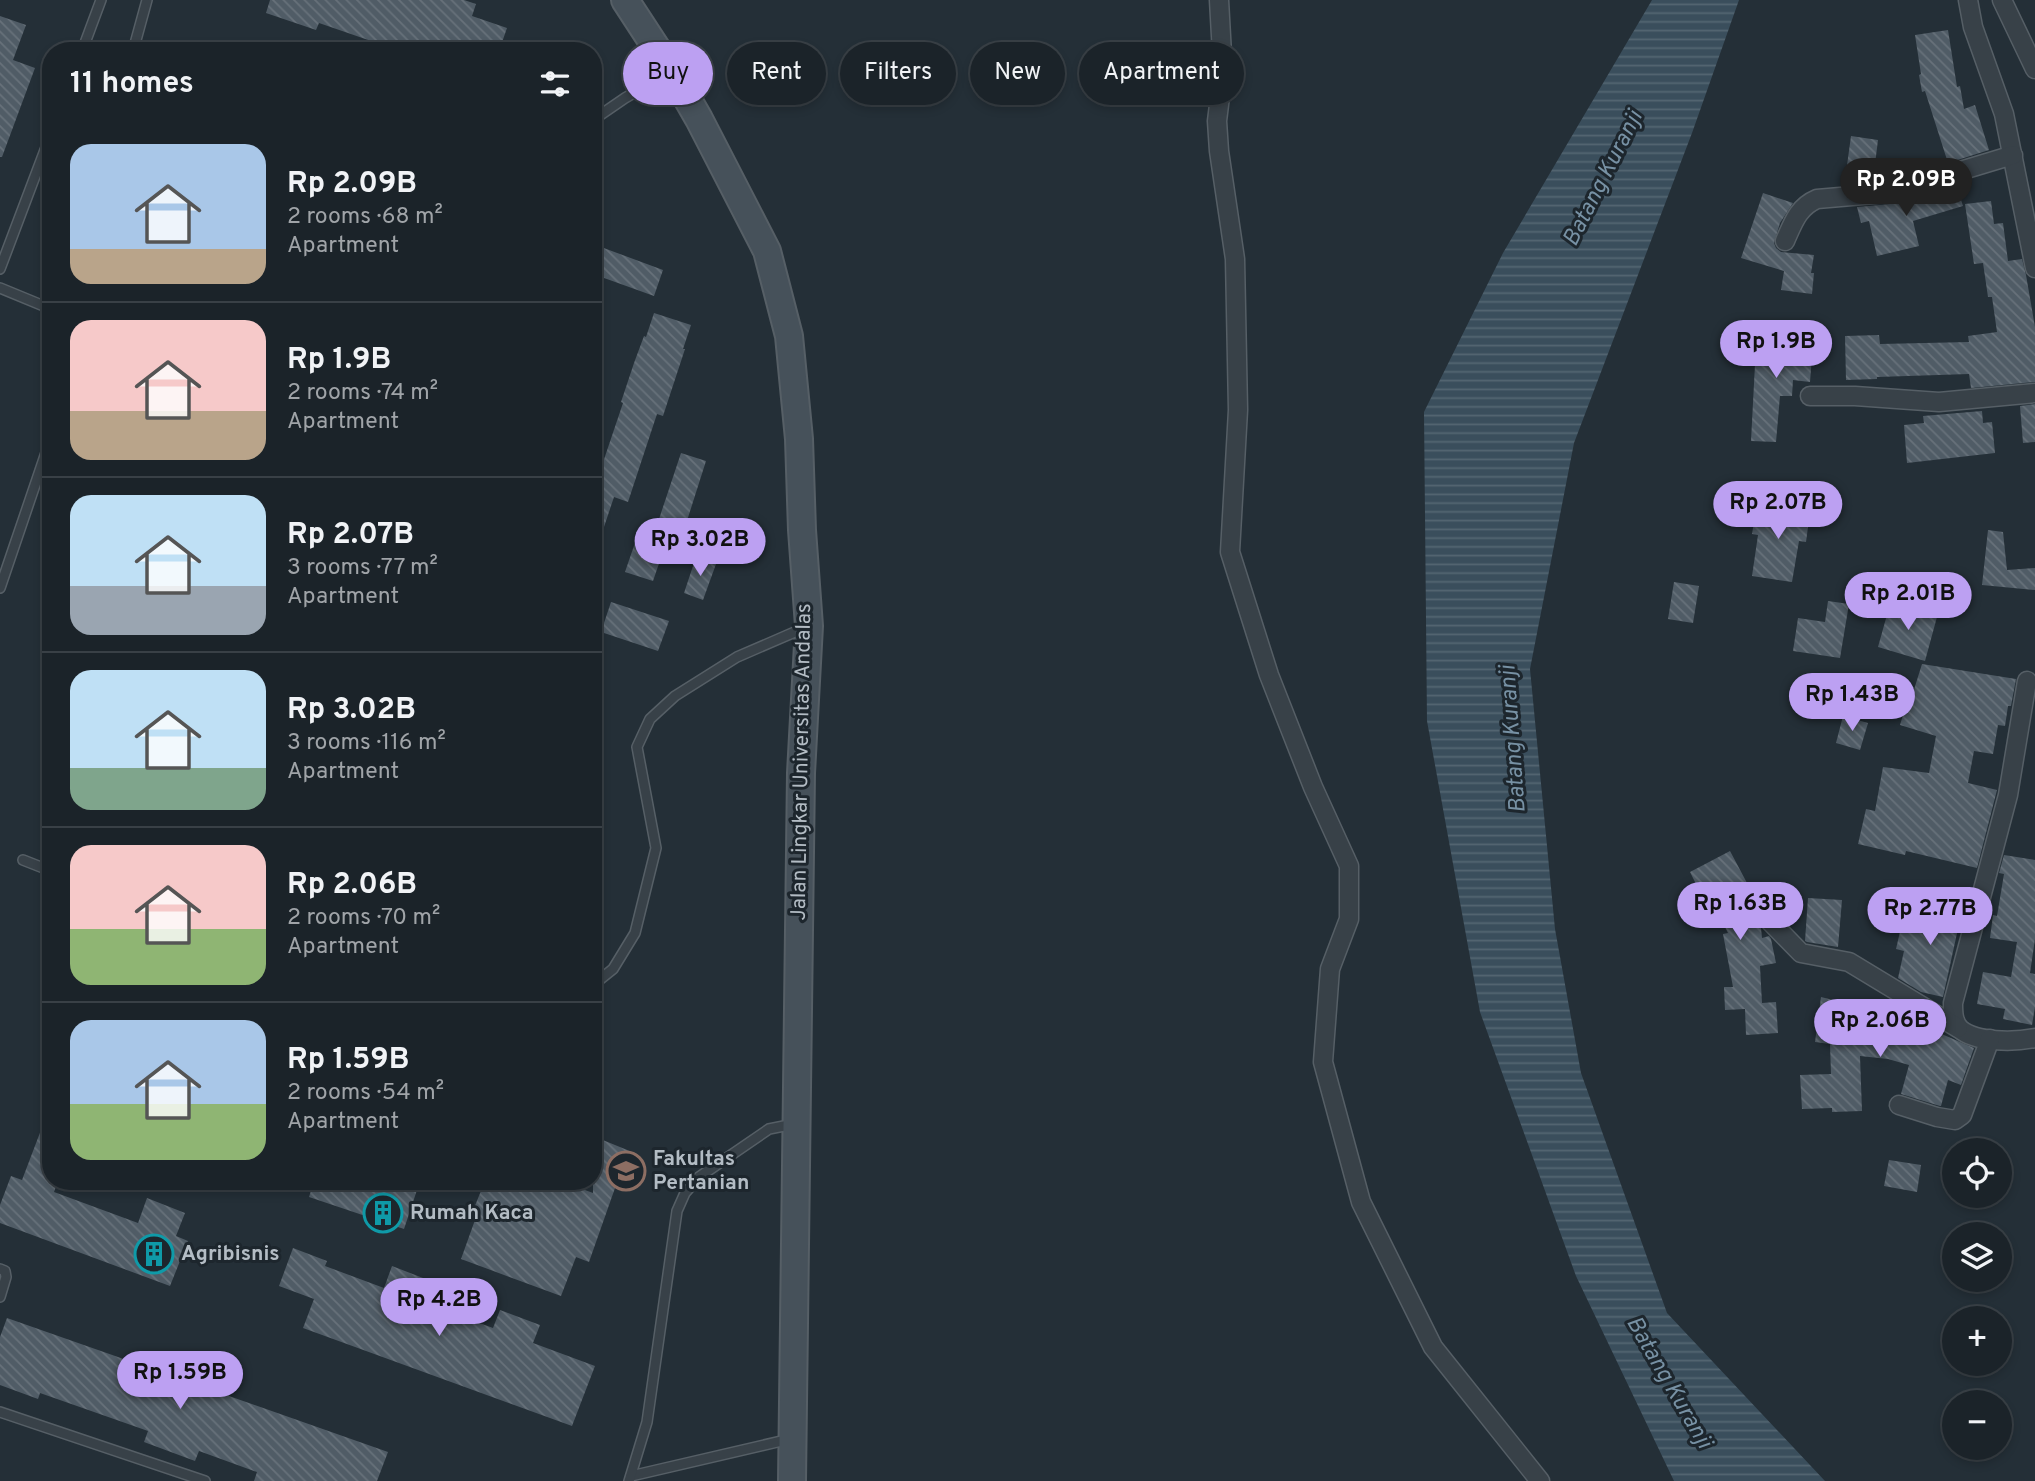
<!DOCTYPE html>
<html lang="en">
<head>
<meta charset="utf-8">
<style>
	:root { --surface:#1b2329; --page:#242b31; --text:#f1f3f6; --muted:#a0a4a8; --line:#394046; --accent:#bca0f2 }
	body { margin:0; font-family:Overpass,sans-serif; background:var(--page); color:var(--text); height:100vh; display:flex; flex-direction:column; font-size:26px; white-space:nowrap }
	* { box-sizing:border-box; margin:0 }
	p { font-size:23px; color:var(--muted) }
	.icon { flex:none; width:38px; height:38px; fill:none; stroke:currentColor; stroke-width:2; stroke-linecap:round; stroke-linejoin:round }
	.map { position:relative; flex:1; overflow:hidden }
	.panel { position:absolute; left:42px; top:42px; width:560px; height:1148px; display:flex; flex-direction:column; background:var(--surface); border-radius:28px; box-shadow:0 4px 10px #0003,0 0 0 2px var(--line) }
	.panel>* { flex:none }
	.top-card { position:absolute; left:623px; top:42px; width:665px; height:63px; display:flex; gap:14px }
	.buttons { position:absolute; left:1942px; top:1138px; display:grid; gap:14px }
	.buttons a { display:grid; place-items:center; width:70px; height:70px; border-radius:50%; background:var(--surface); box-shadow:0 4px 10px #0003,0 0 0 2px var(--line); font-size:35px }
	.price { position:absolute; translate:-50% -60px; padding:0 16px; border-radius:24px; background:var(--accent); color:#111; font-size:23px; line-height:46px; filter:drop-shadow(0 2px 4px #0008) }
	.price::after { content:''; position:absolute; left:50%; top:42px; width:21px; height:16px; margin-left:-10px; background:inherit; clip-path:polygon(0 0,100% 0,50% 100%) }
	.price.selected { background:#222; color:#fff }
	ul { padding:0; list-style:none }
	li { display:flex; align-items:center; gap:21px; height:175px; padding:0 28px }
	li+li { border-top:2px solid var(--line) }
	li span { display:grid; place-items:center; flex:none; width:196px; height:140px; border-radius:21px; color:#555 }
	li>.icon { margin-inline-start:auto }
	span .icon { width:84px; height:84px; fill:#fffc; stroke-width:1 }
	li b { font-size:30px }
	h2 { display:flex; justify-content:space-between; align-items:center; height:84px; padding:0 28px; font-size:30px }
	.tag { padding:0 24px; border-radius:32px; background:var(--surface); box-shadow:0 4px 10px #0003,0 0 0 2px var(--line); font-size:24px; line-height:63px }
	.tag.selected { background:var(--accent); color:#111 }
	.map>svg:first-child { display:block }
	.water { fill:url(#water-rules) }
	.building { fill:url(#building-back-hatch) }
	.lines { fill:none; stroke-linecap:round; stroke-linejoin:round }
	.lane-casing { stroke:#565f66; stroke-width:12 }
	.street-casing { stroke:#565f66; stroke-width:21 }
	.secondary-casing { stroke:#565f66; stroke-width:30 }
	.lane { stroke:#384148; stroke-width:9 }
	.street { stroke:#384148; stroke-width:18 }
	.secondary { stroke:#46515a; stroke-width:26 }
	.labels { text-anchor:middle; dominant-baseline:central; stroke-width:6; stroke-linejoin:round; paint-order:stroke }
	.street-label { font-size:21px; fill:#b3bcc4; stroke:#1d262d }
	.poi-label { font-size:21px; font-weight:bold; fill:#b3bcc4; stroke:#1d262d; text-anchor:start }
	.water-label { font-size:23px; font-style:italic; fill:#7791a4; stroke:#1d262d }
</style>
</head>
<body>
<div class="map">
<svg width="2035" height="1481" viewBox="0 0 2035 1481">
	<defs>
		<pattern id="water-rules" width="6" height="5" patternUnits="userSpaceOnUse" patternTransform="scale(1.75)"><rect width="6" height="5" fill="#3a4e5c"/><path d="M0 2.5h6" fill="none" stroke="#546672"/></pattern>
		<pattern id="building-back-hatch" width="6" height="6" patternUnits="userSpaceOnUse" patternTransform="scale(1.75)"><rect width="6" height="6" fill="#505c66"/><path d="M-1 5l2 2M0 0l6 6M5-1l2 2" fill="none" stroke="#67717a"/></pattern>
	</defs>
	<rect width="100%" height="100%" fill="#242f37"/>
	<polygon class="water" points="1652,0 1739,0 1692,133 1574,443 1530,669 1555,929 1581,1073 1667,1313 1825,1481 1674,1481 1576,1276 1480,1012 1427,721 1424,412 1503,253"/>
	<g class="building">
		<polygon points="270,0 464,0 476,4 472,16 507,28 499,51 388,51 373,46 374,42 319,23 316,30 266,13"/>
		<polygon points="0,16 26,25 13,60 35,68 2,157 0,157"/>
		<polygon points="1948,30 1957,87 1960,86 1964,109 1975,105 1989,150 1948,163 1925,91 1922,92 1919,75 1921,74 1915,35"/>
		<polygon points="1851,136 1878,140 1875,164 1895,167 1893,179 1885,182 1851,185 1851,181 1845,180"/>
		<polygon points="1956,184 1963,206 1913,221 1919,246 1877,256 1869,221 1861,223 1857,207 1890,204"/>
		<polygon points="1763,193 1793,203 1780,223 1774,243 1776,248 1781,252 1814,255 1811,273 1814,273 1812,294 1781,290 1784,271 1741,258"/>
		<polygon points="1991,201 1994,224 2003,223 2008,261 2022,259 2026,275 2035,327 2035,382 1971,388 1969,374 1877,377 1877,379 1846,380 1845,336 1879,335 1880,344 1969,342 1968,336 1997,332 1992,297 1988,297 1983,263 1974,264 1965,204"/>
		<polygon points="593,244 663,270 654,296 593,274"/>
		<polygon points="654,313 691,325 683,349 685,349 663,416 657,414 628,502 614,497 596,551 593,551 593,492 623,403 621,402 634,363 644,336 646,337"/>
		<polygon points="1757,326 1772,327 1771,342 1813,344 1810,382 1793,380 1792,396 1780,396 1776,442 1751,441"/>
		<polygon points="2035,404 2035,442 2023,443 2020,406"/>
		<polygon points="1982,411 1983,423 1992,422 1995,453 1907,463 1904,425 1924,423 1923,416"/>
		<polygon points="681,453 706,461 685,527 659,519"/>
		<polygon points="1757,504 1810,512 1806,542 1799,541 1792,582 1752,576 1758,535 1752,534"/>
		<polygon points="1988,530 2003,532 2007,570 2035,568 2035,590 1982,585"/>
		<polygon points="637,537 665,546 653,581 625,572"/>
		<polygon points="696,557 716,564 703,600 684,593"/>
		<polygon points="1674,582 1699,586 1693,623 1668,619"/>
		<polygon points="1828,601 1849,604 1840,658 1793,651 1798,618 1825,622"/>
		<polygon points="611,602 669,621 658,651 601,632"/>
		<polygon points="1890,604 1937,617 1925,661 1878,647"/>
		<polygon points="1922,664 2016,679 2011,706 2008,706 2005,726 1998,725 1993,754 1974,751 1968,783 1997,790 1977,868 1906,851 1905,855 1858,844 1866,809 1875,811 1883,767 1929,773 1936,736 1900,725 1909,695 1912,696"/>
		<polygon points="1843,716 1868,723 1860,750 1836,743"/>
		<polygon points="1730,851 1755,898 1747,905 1747,912 1761,928 1762,938 1769,936 1771,939 1776,963 1760,966 1762,1003 1776,1002 1778,1033 1746,1035 1745,1009 1725,1010 1724,987 1733,987 1723,934 1728,933 1711,899 1705,902 1690,872"/>
		<polygon points="2004,855 2035,860 2035,939 2030,973 2035,974 2035,1007 2032,1025 2003,1019 2005,1009 1977,1004 1983,972 2011,977 2017,942 1990,938 1993,915 1997,916 2004,874 1999,873"/>
		<polygon points="1928,897 1963,906 1943,997 1921,992 1898,978 1904,951 1896,949 1902,923 1921,927"/>
		<polygon points="1808,898 1842,900 1838,947 1807,942 1805,941"/>
		<polygon points="1821,997 1857,1006 1855,1019 1906,1025 1907,1021 1938,1029 1937,1032 1974,1048 1961,1085 1948,1080 1941,1106 1940,1106 1901,1094 1909,1065 1888,1059 1860,1056 1862,1111 1832,1112 1832,1108 1802,1109 1800,1075 1831,1074 1830,1044 1815,1042"/>
		<polygon points="49,1109 51,1109 51,1181 58,1181 54,1192 138,1223 147,1198 185,1213 176,1236 188,1241 170,1286 0,1223 0,1205 11,1176 22,1180"/>
		<polygon points="593,1136 637,1154 628,1174 621,1171 589,1262 576,1257 561,1296 461,1259 475,1220 470,1218 485,1181 561,1181 593,1193"/>
		<polygon points="1889,1160 1921,1165 1917,1192 1884,1186"/>
		<polygon points="314,1181 420,1181 404,1229 309,1197"/>
		<polygon points="293,1248 327,1261 325,1266 384,1288 392,1266 436,1283 428,1304 493,1328 500,1310 540,1325 533,1343 595,1366 572,1426 303,1328 314,1299 279,1286"/>
		<polygon points="7,1318 388,1452 377,1481 254,1481 257,1472 199,1451 195,1461 144,1442 148,1431 40,1393 38,1399 0,1385 0,1337"/>
	</g>
	<g class="lines">
		<defs>
			<g id="lane">
				<polyline points="82,51 101,0"/>
				<polyline points="133,51 147,0"/>
				<polyline points="593,120 625,98 670,72"/>
				<polyline points="0,269 51,134"/>
				<polyline points="0,288 51,309"/>
				<polyline points="0,588 51,438"/>
				<polyline points="23,860 51,871"/>
				<polyline points="593,985 613,969 635,933 656,848 637,747 650,719 675,696 737,657 804,628"/>
				<polyline points="0,1269 5,1271 6,1277 0,1297"/>
				<polyline points="0,1412 205,1481"/>
				<polyline points="631,1476 790,1439"/>
				<polyline points="629,1481 647,1422 677,1211 685,1193 699,1177 769,1129 794,1124"/>
			</g>
			<g id="street">
				<polyline points="1219,0 1223,72 1217,121 1219,151 1235,259 1238,410 1230,552 1269,675 1313,787 1349,866 1349,919 1330,969 1323,1062 1361,1202 1433,1347 1540,1481"/>
				<polyline points="1968,0 1973,27 2004,114 2035,268"/>
				<polyline points="2002,0 2035,69"/>
				<path d="M1785 241C1793 223 1798 207 1817 199L1887 193 2013 155"/>
				<polyline points="1810,396 1855,396 1939,402 2035,393"/>
				<path d="M2027 681 2008 795 1953 1003C1953 1012 1953 1022 1960 1029 1976 1043 2015 1042 2035 1038"/>
				<polyline points="1758,909 1801,953 1849,962 1958,1028"/>
				<polyline points="1899,1105 1937,1117 1955,1120 1962,1115 1990,1039"/>
			</g>
			<polyline id="secondary" points="625,0 672,72 699,119 767,251 789,336 799,439 802,530 809,626 801,773 792,1481"/>
		</defs>
		<use href="#lane" class="lane-casing"/>
		<use href="#street" class="street-casing"/>
		<use href="#secondary" class="secondary-casing"/>
		<use href="#lane" class="lane"/>
		<use href="#street" class="street"/>
		<use href="#secondary" class="secondary"/>
	</g>
	<defs>
		<symbol id="university-ring" viewBox="-11 -11 22 22"><circle r="9.5" fill="#1d262d" stroke="#8d6e63" stroke-width="1.5"/><path d="M0-5L7-2L0 1L-7-2ZM-4 1L0 2.5L4 1V4Q0 6-4 4Z" fill="#8d6e63"/></symbol>
		<symbol id="building-ring" viewBox="-11 -11 22 22"><circle r="9.5" fill="#1d262d" stroke="#0f9aa8" stroke-width="1.5"/><path d="M-4-6H4V6H1V3H-1V6H-4ZM-2.5-4.3h1.7v1.8h-1.7ZM.8-4.3h1.7v1.8H.8ZM-2.5-1h1.7V.8h-1.7ZM.8-1h1.7V.8H.8Z" fill="#0f9aa8"/></symbol>
	</defs>
	<g fill-rule="evenodd">
		<use href="#university-ring" x="604" y="1149" width="44" height="44"/>
		<use href="#building-ring" x="361" y="1191" width="44" height="44"/>
		<use href="#building-ring" x="132" y="1232" width="44" height="44"/>
	</g>
	<g class="labels">
		<g class="street-label">
			<text transform="translate(802 762) rotate(-89)">Jalan Lingkar Universitas Andalas</text>
		</g>
		<g class="poi-label">
			<text x="653" y="1159">Fakultas<tspan x="653" dy="24">Pertanian</tspan></text>
			<text x="410" y="1213">Rumah Kaca</text>
			<text x="181" y="1254">Agribisnis</text>
		</g>
		<g class="water-label">
			<text transform="translate(1604 179) rotate(-63)">Batang Kuranji</text>
			<text transform="translate(1514 739) rotate(-94)">Batang Kuranji</text>
			<text transform="translate(1668 1383) rotate(60)">Batang Kuranji</text>
		</g>
	</g>
</svg>
<div class="buttons">
<a><svg class="icon" aria-label="locate" viewBox="0 0 24 24"><circle cx="12" cy="12" r="6"/><path d="M12 2v4M12 18v4M2 12h4M18 12h4"/></svg></a>
<a><svg class="icon" aria-label="layers" viewBox="0 0 24 24"><path d="M12 4l9 5-9 5-9-5zM3 14l9 5 9-5"/></svg></a>
<a>+</a>
<a>−</a>
</div>
<b class="price selected" style="left:1906px;top:218px">Rp 2.09B</b>
<b class="price" style="left:1776px;top:380px">Rp 1.9B</b>
<b class="price" style="left:1778px;top:541px">Rp 2.07B</b>
<b class="price" style="left:700px;top:578px">Rp 3.02B</b>
<b class="price" style="left:1908px;top:632px">Rp 2.01B</b>
<b class="price" style="left:1852px;top:733px">Rp 1.43B</b>
<b class="price" style="left:1740px;top:942px">Rp 1.63B</b>
<b class="price" style="left:1930px;top:947px">Rp 2.77B</b>
<b class="price" style="left:1880px;top:1059px">Rp 2.06B</b>
<b class="price" style="left:439px;top:1338px">Rp 4.2B</b>
<b class="price" style="left:180px;top:1411px">Rp 1.59B</b>
<div class="top-card">
<a class="tag selected">Buy</a>
<a class="tag">Rent</a>
<a class="tag">Filters</a>
<a class="tag">New</a>
<a class="tag">Apartment</a>
</div>
<section class="panel">
<h2>11 homes<svg class="icon" aria-label="filters" viewBox="0 0 24 24"><path d="M4 7h16M4 17h16"/><circle cx="9" cy="7" r="2"/><circle cx="15" cy="17" r="2"/></svg></h2>
<ul>
<li><span style="background:linear-gradient(#a9c7e8 75%,#b9a48a 0)"><svg class="icon" aria-label="home" viewBox="0 0 24 24"><path d="M3 11l9-7 9 7M6 9v11h12V9"/></svg></span><div><b>Rp 2.09B</b><p>2 rooms · 68 m²</p><p>Apartment</p></div></li>
<li><span style="background:linear-gradient(#f6c9c9 65%,#b9a48a 0)"><svg class="icon" aria-label="home" viewBox="0 0 24 24"><path d="M3 11l9-7 9 7M6 9v11h12V9"/></svg></span><div><b>Rp 1.9B</b><p>2 rooms · 74 m²</p><p>Apartment</p></div></li>
<li><span style="background:linear-gradient(#bfe0f5 65%,#9aa5b1 0)"><svg class="icon" aria-label="home" viewBox="0 0 24 24"><path d="M3 11l9-7 9 7M6 9v11h12V9"/></svg></span><div><b>Rp 2.07B</b><p>3 rooms · 77 m²</p><p>Apartment</p></div></li>
<li><span style="background:linear-gradient(#bfe0f5 70%,#7fa58c 0)"><svg class="icon" aria-label="home" viewBox="0 0 24 24"><path d="M3 11l9-7 9 7M6 9v11h12V9"/></svg></span><div><b>Rp 3.02B</b><p>3 rooms · 116 m²</p><p>Apartment</p></div></li>
<li><span style="background:linear-gradient(#f6c9c9 60%,#8fb573 0)"><svg class="icon" aria-label="home" viewBox="0 0 24 24"><path d="M3 11l9-7 9 7M6 9v11h12V9"/></svg></span><div><b>Rp 2.06B</b><p>2 rooms · 70 m²</p><p>Apartment</p></div></li>
<li><span style="background:linear-gradient(#a9c7e8 60%,#8fb573 0)"><svg class="icon" aria-label="home" viewBox="0 0 24 24"><path d="M3 11l9-7 9 7M6 9v11h12V9"/></svg></span><div><b>Rp 1.59B</b><p>2 rooms · 54 m²</p><p>Apartment</p></div></li>
</ul>
</section>
</div>
</body>
</html>
